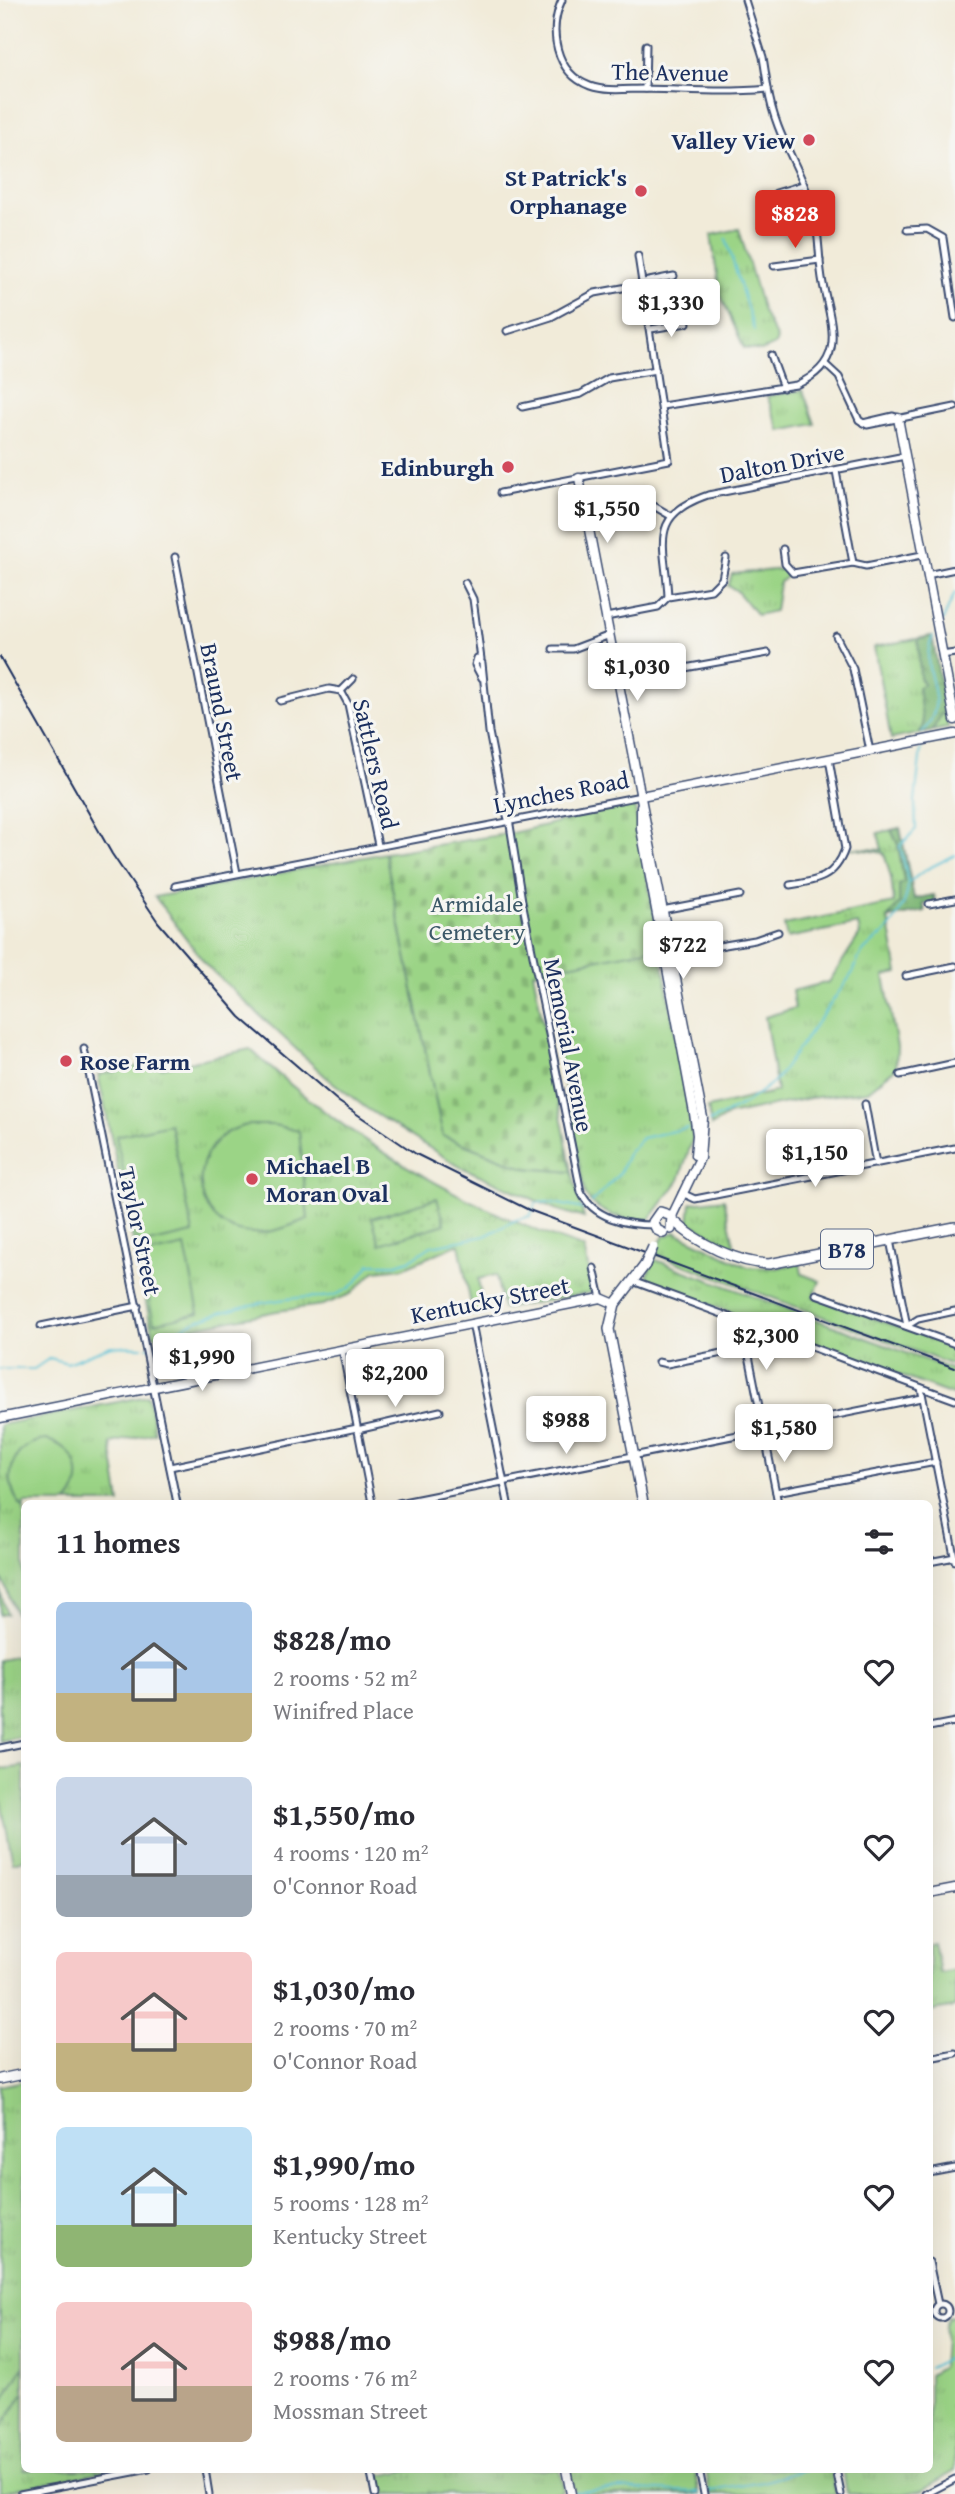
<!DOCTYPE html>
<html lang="en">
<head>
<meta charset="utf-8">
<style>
	:root { --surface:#fff; --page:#f7f7f7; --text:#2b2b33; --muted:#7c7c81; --accent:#d93025 }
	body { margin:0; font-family:"Gentium Book Plus",serif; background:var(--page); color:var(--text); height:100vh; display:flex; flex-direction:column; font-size:26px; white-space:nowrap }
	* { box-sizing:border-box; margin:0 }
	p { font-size:23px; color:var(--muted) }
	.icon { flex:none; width:38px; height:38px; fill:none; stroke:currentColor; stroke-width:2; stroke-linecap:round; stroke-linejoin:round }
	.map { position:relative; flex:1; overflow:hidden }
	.sheet { position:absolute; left:21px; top:1500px; width:912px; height:973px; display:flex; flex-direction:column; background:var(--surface); border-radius:10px; box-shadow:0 7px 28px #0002 }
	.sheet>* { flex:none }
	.price { position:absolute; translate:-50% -60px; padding:0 16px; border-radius:7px; background:#fff; color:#222; font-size:23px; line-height:46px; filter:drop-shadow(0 2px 4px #0008) }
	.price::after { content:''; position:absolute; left:50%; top:42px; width:21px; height:16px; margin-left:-10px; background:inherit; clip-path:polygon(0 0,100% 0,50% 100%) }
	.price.active { background:var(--accent); color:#fff }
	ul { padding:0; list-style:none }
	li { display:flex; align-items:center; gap:21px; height:175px; padding:0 35px }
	li span { display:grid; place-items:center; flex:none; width:196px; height:140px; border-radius:10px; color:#555 }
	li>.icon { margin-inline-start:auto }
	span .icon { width:84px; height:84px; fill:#fffc; stroke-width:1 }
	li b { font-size:30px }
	h2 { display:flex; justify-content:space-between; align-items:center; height:84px; padding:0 35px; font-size:30px }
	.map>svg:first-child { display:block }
	.grass { fill:url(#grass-tufts); stroke:#5b8272; stroke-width:2 }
	.forest { fill:url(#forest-crowns); stroke:#4c7268; stroke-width:2 }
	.cemetery { fill:url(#cemetery-stones); stroke:#5b8272; stroke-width:2 }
	.garden { fill:url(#garden-dots); stroke:#5b8272; stroke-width:2 }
	.pitch { fill:#9bd486; stroke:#5b8272; stroke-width:2 }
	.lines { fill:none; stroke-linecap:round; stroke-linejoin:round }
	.stream { stroke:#5ac2d7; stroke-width:2 }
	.street-casing { stroke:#3b4b70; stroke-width:9 }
	.secondary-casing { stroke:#3b4b70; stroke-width:11 }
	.primary-casing { stroke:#3b4b70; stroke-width:12 }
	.street { stroke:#fff; stroke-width:5 }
	.secondary { stroke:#fff; stroke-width:8 }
	.primary { stroke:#fff; stroke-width:9 }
	.rail { stroke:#1b2f5e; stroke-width:2 }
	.primary-bridge-casing { stroke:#3b4b70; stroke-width:12; stroke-linecap:butt }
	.primary-bridge { stroke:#fff; stroke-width:9 }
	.poi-dot { fill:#d1495b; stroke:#f6f6f2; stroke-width:2.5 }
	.labels { text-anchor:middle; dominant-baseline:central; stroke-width:6; stroke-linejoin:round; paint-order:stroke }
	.shield { fill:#f6f6f2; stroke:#5d6b8a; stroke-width:2 }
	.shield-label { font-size:23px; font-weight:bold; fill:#1b2f5e }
	.street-label { font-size:24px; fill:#1b2f5e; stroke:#f6f6f2 }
	.poi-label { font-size:24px; font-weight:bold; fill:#1b2f5e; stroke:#f6f6f2; text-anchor:end }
	.park-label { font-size:24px; fill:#3b5868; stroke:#f6f6f2 }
</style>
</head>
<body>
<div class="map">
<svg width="955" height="2494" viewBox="0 0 955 2494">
	<defs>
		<pattern id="grass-tufts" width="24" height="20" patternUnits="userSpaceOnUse" patternTransform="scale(1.75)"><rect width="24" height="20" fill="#9bd486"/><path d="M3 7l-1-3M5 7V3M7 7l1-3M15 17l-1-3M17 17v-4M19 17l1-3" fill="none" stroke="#85b676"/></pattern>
		<pattern id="forest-crowns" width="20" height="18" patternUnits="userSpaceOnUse" patternTransform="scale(1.75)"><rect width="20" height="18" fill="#7cb673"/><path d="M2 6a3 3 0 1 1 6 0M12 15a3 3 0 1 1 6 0" fill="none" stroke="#659462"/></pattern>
		<pattern id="cemetery-stones" width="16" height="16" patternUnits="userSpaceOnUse" patternTransform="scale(1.75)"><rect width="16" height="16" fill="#9bd486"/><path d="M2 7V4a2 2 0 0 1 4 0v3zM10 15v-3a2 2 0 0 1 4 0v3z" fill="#85b676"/></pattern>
		<pattern id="garden-dots" width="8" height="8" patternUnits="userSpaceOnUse" patternTransform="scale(1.75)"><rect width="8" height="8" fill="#9bd486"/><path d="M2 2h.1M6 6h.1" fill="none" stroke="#85b676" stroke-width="1.8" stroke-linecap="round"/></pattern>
	</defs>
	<rect width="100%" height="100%" fill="#f6f6f2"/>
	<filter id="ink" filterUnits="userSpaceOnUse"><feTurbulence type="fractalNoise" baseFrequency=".0143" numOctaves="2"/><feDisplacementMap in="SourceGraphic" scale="14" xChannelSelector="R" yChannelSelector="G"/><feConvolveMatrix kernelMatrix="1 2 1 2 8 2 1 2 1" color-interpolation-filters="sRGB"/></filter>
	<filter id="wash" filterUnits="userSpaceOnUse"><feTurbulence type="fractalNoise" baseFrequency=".00686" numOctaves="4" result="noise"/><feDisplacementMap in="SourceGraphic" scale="28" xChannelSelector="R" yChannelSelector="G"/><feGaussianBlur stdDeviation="1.57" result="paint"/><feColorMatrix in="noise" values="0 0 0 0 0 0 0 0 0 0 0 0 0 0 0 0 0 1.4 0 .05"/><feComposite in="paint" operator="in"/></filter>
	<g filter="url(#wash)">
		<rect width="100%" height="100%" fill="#f1ebd9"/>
		<g class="grass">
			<polygon points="739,229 763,312 777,339 775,345 761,351 744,348 720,294 711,235"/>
			<polygon points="803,390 815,424 780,431 767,396"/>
			<polygon points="783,569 788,575 779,583 775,611 757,615 736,590 728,586 732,574"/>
			<polygon points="932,636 948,728 891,739 874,647"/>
			<polygon points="900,828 914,899 934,895 935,902 923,904 925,911 888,918 898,973 884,976 897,1047 896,1068 868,1091 810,1098 729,1115 711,1126 708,1108 777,1091 765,1017 795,1008 792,991 829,982 860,934 858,924 787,938 784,925 894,903 891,878 884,853 851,848 882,850 878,833"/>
			<polygon points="385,853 443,1136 525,1168 572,1172 584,1218 555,1209 457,1165 366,1108 326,1077 207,966 155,897"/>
			<path d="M660 947 693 1138 679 1180 647 1223C623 1219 599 1215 585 1195L543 970Z"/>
			<path d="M250 1049C345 1138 461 1206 584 1248L593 1292 503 1309 496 1275 478 1279 484 1313 473 1315 459 1244 403 1268 375 1271 351 1294 323 1305 277 1311 153 1336 98 1075 158 1062 160 1068Z"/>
			<polygon points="724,1199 735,1248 689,1222 691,1203"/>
			<polygon points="675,1232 748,1267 777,1268 800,1263 802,1274 820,1281 813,1297 955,1347 955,1366 655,1254 663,1237"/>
			<polygon points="653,1259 955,1371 955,1396 646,1281"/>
			<polygon points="148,1396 155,1433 111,1443 120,1503 24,1503 24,1635 3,1580 0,1590 7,1614 0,1615 0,1425"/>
			<polygon points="24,1655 24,1736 0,1741 0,1660"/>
			<polygon points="934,1942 940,1973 955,1970 955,2007 929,2012 929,1943"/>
			<polygon points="24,2081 24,2469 114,2469 0,2492 0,2086"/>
			<polygon points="955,2316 955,2471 922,2490 903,2494 847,2494 843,2469 929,2469 929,2375 942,2367 945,2325 948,2317"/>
			<polygon points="414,2469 559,2469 563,2490 556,2494 382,2494 379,2476"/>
			<polygon points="569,2469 695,2469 700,2494 574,2494"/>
			<polygon points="706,2469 831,2469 836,2494 710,2494"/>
		</g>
		<g class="forest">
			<polygon points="932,636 945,708 932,731 919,734 923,725 918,687 924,684 920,678 918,639"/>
			<polygon points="900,828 914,899 934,895 935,902 923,904 925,911 888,918 899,903 899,885 904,882 898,845 891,830"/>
		</g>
		<polygon class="cemetery" points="634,804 660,947 533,972 572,1172 525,1168 443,1136 385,853 512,833"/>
		<polygon class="garden" points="437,1198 445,1224 380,1244 372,1218"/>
		<g class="pitch">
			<polygon points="170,1124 193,1233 139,1245 116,1136"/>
			<path d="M248 1125H274L299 1131 308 1219C290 1226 271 1234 251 1233 186 1229 183 1137 248 1125Z"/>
			<polygon points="185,1246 199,1313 154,1323 140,1256"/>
			<path d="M47 1440C77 1448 89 1479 67 1503H24V1508C0 1487 9 1441 47 1440Z"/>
			<polygon points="24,1766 24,1859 13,1862 0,1796 0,1770"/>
			<polygon points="24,2366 24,2392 0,2430 0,2407"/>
		</g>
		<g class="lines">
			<g class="stream">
				<polyline points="726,239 754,330"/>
				<polyline points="942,622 955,593"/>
				<path d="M922 733C955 694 915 676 933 636"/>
				<polyline points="908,883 925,870 955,855"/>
				<path d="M709 1122 746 1103 776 1080 854 971C859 952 866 948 880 937 892 928 909 900 908 884 907 872 903 859 900 846L916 829 915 801 921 749"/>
				<polyline points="592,1202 619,1174 629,1152 642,1138 687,1128"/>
				<path d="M147 1347H155C183 1317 255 1302 297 1298 314 1296 328 1300 344 1291 355 1286 363 1273 370 1264H397L412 1259 431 1246 485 1236 516 1220 530 1216 536 1203 548 1202 584 1209"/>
				<polyline points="0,1369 34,1369 50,1358 67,1363 111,1346 142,1347"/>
				<polyline points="929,2368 955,2355"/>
				<polyline points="573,2492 619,2488 700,2492"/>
				<polyline points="706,2492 763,2482 807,2469"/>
			</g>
		</g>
	</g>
	<g filter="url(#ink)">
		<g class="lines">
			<defs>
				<g id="street">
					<path d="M562 0C548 30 555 73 590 86 607 92 627 89 644 89 685 90 726 93 768 89L763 57 745 0"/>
					<polyline points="645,89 646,45"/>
					<polyline points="776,193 803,185"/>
					<polyline points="907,230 927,229 943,238 955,318"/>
					<polyline points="774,266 820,260"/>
					<polyline points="644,282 674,276"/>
					<polyline points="651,329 687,323"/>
					<polyline points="507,331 551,317 595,293 644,284"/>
					<polyline points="771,355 783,388"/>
					<polyline points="825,364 839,377 859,420 867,425 955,407"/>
					<path d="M662 406 796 385C847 362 832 327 823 284 818 259 820 234 813 209 800 166 775 135 768 89"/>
					<polyline points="522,407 581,394 609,378 656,370"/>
					<polyline points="863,423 893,416 898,418"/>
					<polyline points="836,471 853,563"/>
					<polyline points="500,493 669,460 638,256"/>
					<polyline points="647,502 671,516"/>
					<polyline points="783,549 785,564 793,573 853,563 866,566 922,555"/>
					<polyline points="175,557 237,873"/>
					<polyline points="927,575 955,569"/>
					<polyline points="465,583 473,599 481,659"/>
					<path d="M668 597C666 546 646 516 708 495L905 456"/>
					<polyline points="606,617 658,607 668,597 711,590 722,579 726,558"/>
					<polyline points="836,636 853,669 870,751"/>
					<polyline points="553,649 573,649 610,635"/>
					<polyline points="942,655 955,653"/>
					<path d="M482 678 475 665 477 658 482 663 489 732 503 803 510 825 522 901 581 1192C593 1218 626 1225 653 1225"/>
					<polyline points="618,680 768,653"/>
					<polyline points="341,691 353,679"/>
					<polyline points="280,701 329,689 341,691 348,704 378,845"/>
					<path d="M790 885C817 881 835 878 845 849L829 759"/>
					<polyline points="175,886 641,796"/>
					<polyline points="929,904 955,899"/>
					<polyline points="662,910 740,895"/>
					<polyline points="671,954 755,940 778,932"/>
					<polyline points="906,976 955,966"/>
					<polyline points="84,1049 177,1503"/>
					<polyline points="900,1075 955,1063"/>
					<polyline points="865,1104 876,1164"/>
					<polyline points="682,1193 695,1199 955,1148"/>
					<polyline points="890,1240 907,1326"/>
					<polyline points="594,1268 601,1298"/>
					<polyline points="635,1282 955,1400"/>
					<polyline points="816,1294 955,1344"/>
					<polyline points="742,1320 778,1503"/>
					<polyline points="472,1323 508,1503"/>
					<polyline points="41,1326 138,1306"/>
					<polyline points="907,1326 918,1319 955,1311"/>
					<polyline points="342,1349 372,1503"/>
					<polyline points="658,1362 667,1364 748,1348"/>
					<polyline points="921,1388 955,1561"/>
					<polyline points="357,1430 440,1411"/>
					<polyline points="170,1467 357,1428"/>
					<polyline points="776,1492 936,1462"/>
					<polyline points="398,1503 922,1398"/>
					<polyline points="929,1562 955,1557"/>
					<polyline points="929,1727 955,1722"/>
					<polyline points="0,1748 24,1743"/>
					<polyline points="929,2058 955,2053"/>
					<polyline points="929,2173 955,2168"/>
					<polyline points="929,2262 938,2304"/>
					<circle cx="941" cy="2311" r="7"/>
					<polyline points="205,2469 209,2494"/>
					<polyline points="370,2469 375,2494"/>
					<polyline points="699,2469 704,2494"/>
					<polyline points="836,2469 841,2494"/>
					<polyline points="20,2494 149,2469"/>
					<polyline points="926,2494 955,2479"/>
				</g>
				<g id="secondary">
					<polyline points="898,418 955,720"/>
					<polyline points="579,478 703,1118 700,1158 672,1216"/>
					<polyline points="641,796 955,734"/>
					<polyline points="641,806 641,829 694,1113 697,1135 695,1155"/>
					<polyline points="0,1418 601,1298 615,1304"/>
					<polyline points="929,1893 955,1888"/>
					<polyline points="566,2469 571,2494"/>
				</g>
				<g id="primary">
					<path d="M674 1221C697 1243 737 1263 769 1264L955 1227"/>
					<polyline points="663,1233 657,1230 653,1222 660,1212 672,1216 671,1229"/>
					<polyline points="643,1503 609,1329 615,1304 645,1265"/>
					<polyline points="0,2079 24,2074"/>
				</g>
			</defs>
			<use href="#street" class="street-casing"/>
			<use href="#secondary" class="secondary-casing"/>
			<use href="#primary" class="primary-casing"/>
			<use href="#street" class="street"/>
			<use href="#secondary" class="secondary"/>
			<use href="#primary" class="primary"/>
			<polyline class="rail" points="0,657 112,854 158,922 240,1017 339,1102 416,1154 529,1210 955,1368"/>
			<defs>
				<polyline id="primary-bridge" points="645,1265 653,1247"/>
			</defs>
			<use href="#primary-bridge" class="primary-bridge-casing"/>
			<use href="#primary-bridge" class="primary-bridge"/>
		</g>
	</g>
	<g class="poi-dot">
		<circle cx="809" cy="140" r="7"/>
		<circle cx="641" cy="191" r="7"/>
		<circle cx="508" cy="467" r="7"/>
		<circle cx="66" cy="1061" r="7"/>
		<circle cx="252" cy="1179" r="7"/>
	</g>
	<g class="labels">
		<rect class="shield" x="821" y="1229.5" width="52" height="39" rx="5"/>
		<g class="shield-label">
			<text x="847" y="1249">B78</text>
		</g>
		<g class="street-label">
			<text transform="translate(670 72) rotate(1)">The Avenue</text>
			<text transform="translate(782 463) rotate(-11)">Dalton Drive</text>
			<text transform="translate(222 712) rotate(79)">Braund Street</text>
			<text transform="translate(376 764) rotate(77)">Sattlers Road</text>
			<text transform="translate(561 792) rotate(-11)">Lynches Road</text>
			<text transform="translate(569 1045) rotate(79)">Memorial Avenue</text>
			<text transform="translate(140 1231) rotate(78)">Taylor Street</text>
			<text transform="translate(490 1300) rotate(-11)">Kentucky Street</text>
		</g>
		<g class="poi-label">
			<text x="795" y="140">Valley View</text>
			<text x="627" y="177">St Patrick's<tspan x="627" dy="28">Orphanage</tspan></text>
			<text x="494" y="467">Edinburgh</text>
			<text x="80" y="1061" text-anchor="start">Rose Farm</text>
			<text x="266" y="1165" text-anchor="start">Michael B<tspan x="266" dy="28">Moran Oval</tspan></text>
		</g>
		<g class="park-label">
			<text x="477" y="903">Armidale<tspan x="477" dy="28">Cemetery</tspan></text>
		</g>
	</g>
</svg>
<b class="price active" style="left:795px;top:250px">$828</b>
<b class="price" style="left:671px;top:339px">$1,330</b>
<b class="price" style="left:607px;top:545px">$1,550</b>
<b class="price" style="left:637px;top:703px">$1,030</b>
<b class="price" style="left:683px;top:981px">$722</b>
<b class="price" style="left:815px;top:1189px">$1,150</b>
<b class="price" style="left:766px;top:1372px">$2,300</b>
<b class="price" style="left:202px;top:1393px">$1,990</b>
<b class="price" style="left:395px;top:1409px">$2,200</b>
<b class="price" style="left:566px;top:1456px">$988</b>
<b class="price" style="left:784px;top:1464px">$1,580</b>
<section class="sheet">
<h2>11 homes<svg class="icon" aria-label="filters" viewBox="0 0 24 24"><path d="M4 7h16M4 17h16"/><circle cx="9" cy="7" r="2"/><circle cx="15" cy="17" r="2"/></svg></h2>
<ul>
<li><span style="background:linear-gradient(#a9c7e8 65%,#c2b280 0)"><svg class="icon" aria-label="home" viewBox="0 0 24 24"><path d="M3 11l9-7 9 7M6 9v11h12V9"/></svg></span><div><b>$828/mo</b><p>2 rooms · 52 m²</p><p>Winifred Place</p></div><svg class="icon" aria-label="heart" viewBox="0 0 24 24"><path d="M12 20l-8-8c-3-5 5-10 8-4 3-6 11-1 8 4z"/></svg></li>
<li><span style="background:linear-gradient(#c9d6e8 70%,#9aa5b1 0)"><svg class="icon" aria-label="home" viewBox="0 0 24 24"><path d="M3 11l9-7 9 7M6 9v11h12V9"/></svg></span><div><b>$1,550/mo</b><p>4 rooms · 120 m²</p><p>O'Connor Road</p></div><svg class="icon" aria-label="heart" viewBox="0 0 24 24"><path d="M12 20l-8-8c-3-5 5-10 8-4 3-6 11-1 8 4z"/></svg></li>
<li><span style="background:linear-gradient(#f6c9c9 65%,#c2b280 0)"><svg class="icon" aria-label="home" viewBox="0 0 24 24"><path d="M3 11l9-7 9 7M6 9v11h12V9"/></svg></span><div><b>$1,030/mo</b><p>2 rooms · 70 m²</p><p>O'Connor Road</p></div><svg class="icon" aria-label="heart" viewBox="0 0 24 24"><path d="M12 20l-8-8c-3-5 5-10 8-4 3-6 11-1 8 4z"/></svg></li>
<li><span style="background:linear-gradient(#bfe0f5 70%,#8fb573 0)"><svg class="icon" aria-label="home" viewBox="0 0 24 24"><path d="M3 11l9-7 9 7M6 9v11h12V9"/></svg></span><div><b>$1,990/mo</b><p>5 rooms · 128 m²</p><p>Kentucky Street</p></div><svg class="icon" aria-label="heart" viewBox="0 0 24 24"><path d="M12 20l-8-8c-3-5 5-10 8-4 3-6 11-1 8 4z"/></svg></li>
<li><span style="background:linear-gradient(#f6c9c9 60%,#b9a48a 0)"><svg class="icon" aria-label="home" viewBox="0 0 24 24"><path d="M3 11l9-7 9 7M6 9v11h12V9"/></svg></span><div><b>$988/mo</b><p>2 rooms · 76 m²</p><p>Mossman Street</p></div><svg class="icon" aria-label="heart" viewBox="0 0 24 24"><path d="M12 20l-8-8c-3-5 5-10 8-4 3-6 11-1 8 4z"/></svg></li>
</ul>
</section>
</div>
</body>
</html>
